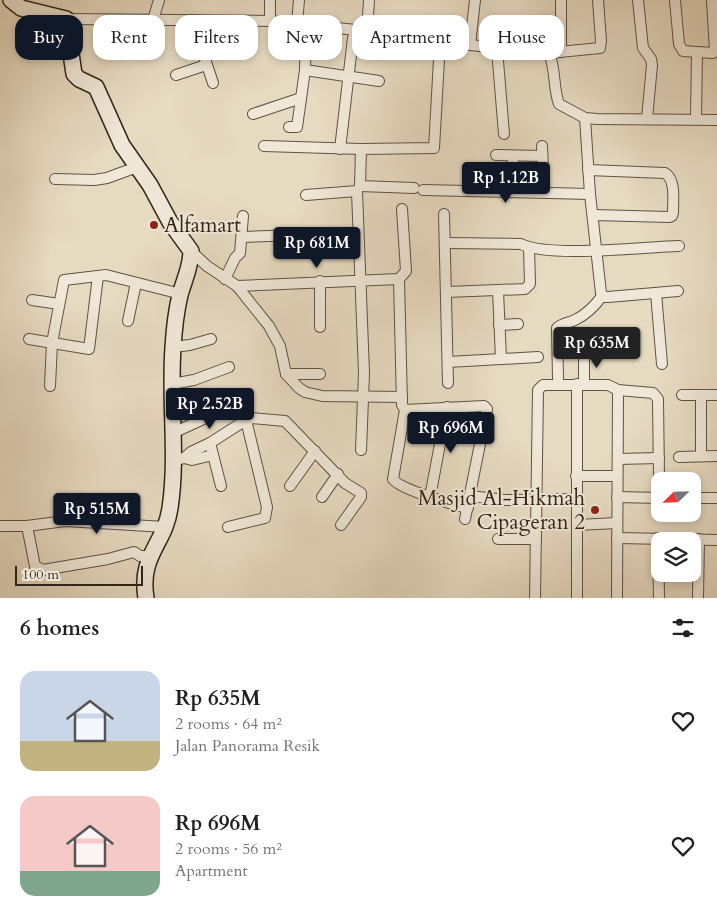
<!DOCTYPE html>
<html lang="en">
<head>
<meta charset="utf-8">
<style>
	:root { --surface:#fff; --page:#f6f6f6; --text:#202124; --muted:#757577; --accent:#111827 }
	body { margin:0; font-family:Cardo,serif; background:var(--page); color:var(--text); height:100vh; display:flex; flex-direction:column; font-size:19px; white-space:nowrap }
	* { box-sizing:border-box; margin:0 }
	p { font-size:16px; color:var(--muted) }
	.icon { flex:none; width:28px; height:28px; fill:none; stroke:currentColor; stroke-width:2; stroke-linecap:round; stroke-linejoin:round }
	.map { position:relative; height:598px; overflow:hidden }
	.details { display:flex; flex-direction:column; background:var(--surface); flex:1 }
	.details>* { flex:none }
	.top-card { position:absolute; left:15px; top:15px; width:688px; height:45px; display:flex; gap:10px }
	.needle { width:32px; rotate:247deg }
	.fabs { position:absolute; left:651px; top:472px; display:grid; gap:10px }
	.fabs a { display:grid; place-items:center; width:50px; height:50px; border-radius:10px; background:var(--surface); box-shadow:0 2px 8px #0003; font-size:25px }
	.scale { position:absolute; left:15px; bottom:12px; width:128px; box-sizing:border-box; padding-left:5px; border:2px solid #32251a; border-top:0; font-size:14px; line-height:18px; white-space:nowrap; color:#32251a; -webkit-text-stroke:4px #efe7d7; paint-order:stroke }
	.price { position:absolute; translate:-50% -42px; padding:0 11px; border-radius:5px; background:var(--accent); color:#fff; font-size:16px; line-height:32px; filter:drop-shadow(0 1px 2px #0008) }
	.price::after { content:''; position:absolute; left:50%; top:30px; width:15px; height:11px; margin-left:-8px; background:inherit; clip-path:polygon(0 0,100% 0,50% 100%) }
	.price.active { background:#222; color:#fff }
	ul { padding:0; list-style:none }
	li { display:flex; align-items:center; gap:15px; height:125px; padding:0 20px }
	li span { display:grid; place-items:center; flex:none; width:140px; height:100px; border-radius:15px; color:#555 }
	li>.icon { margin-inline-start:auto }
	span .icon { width:60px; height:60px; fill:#fffc; stroke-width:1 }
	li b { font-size:21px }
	h2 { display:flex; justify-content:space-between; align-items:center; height:60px; padding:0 20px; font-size:21px }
	.chip { padding:0 18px; border-radius:15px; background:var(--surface); box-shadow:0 2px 8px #0003; font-size:18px; line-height:45px }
	.chip.active { background:var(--accent); color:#fff }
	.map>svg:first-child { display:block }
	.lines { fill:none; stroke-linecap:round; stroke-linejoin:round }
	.street-casing { stroke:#5f5244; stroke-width:12 }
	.secondary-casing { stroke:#32251a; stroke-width:18 }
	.street { stroke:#efe7d7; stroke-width:10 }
	.secondary { stroke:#efe7d7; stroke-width:15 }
	.poi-dot { fill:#8f2418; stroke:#efe7d7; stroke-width:2 }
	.labels { text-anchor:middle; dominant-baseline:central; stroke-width:4; stroke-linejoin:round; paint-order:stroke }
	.poi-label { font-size:21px; fill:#32251a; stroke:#efe7d7; text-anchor:start }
</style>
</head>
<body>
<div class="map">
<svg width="717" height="598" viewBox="0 0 717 598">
	<rect width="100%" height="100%" fill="#e6dac1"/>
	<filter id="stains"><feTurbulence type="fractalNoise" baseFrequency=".004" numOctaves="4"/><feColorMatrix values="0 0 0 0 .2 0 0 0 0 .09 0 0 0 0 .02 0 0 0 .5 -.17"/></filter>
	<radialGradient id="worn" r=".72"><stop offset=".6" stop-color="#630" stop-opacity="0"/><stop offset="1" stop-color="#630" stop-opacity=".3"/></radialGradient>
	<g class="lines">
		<defs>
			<g id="street">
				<polyline points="638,0 643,48 651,59 652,65 647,119"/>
				<polyline points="675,0 679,44 683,51 713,53 715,51 712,0"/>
				<path d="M66 19 270 21 356 30 440 42 549 53C556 70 553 88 559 104L585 118 597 119 717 120"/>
				<polyline points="153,20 159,0"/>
				<polyline points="192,20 213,83"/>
				<polyline points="270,21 270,0"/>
				<polyline points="297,23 299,0"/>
				<polyline points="367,32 369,0"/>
				<polyline points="470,45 475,0"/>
				<polyline points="497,49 504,134"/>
				<polyline points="561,52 561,0"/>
				<polyline points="549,53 600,48 601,41 598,0"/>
				<polyline points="305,70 379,81"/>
				<polyline points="176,75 206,65"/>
				<polyline points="253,114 301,98"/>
				<polyline points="585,118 590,194 601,293 604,297 608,297 678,291"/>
				<polyline points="696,119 697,52"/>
				<polyline points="289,127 297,127 305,70 306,24"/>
				<polyline points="264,146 361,149 434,148 440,42"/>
				<polyline points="542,146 543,170"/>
				<polyline points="340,149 353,38 356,30"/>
				<polyline points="361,149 360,186 414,188"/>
				<polyline points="496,155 542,156"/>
				<path d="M588 170 665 173C676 180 673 200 673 212L672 216 669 217 593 215"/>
				<polyline points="55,179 94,180 107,178 137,167"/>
				<polyline points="423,190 590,194"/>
				<polyline points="512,192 513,156"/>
				<polyline points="306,195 357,191 364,373 361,450"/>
				<polyline points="444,214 448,383"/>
				<polyline points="243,237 358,233"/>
				<path d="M445 243 521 244C549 258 644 247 679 246"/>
				<polyline points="191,251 207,266 237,286 269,326 280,346 286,374 299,388 305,392 322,396 402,397"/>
				<polyline points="225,279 235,258 240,253 243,216"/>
				<path d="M399 279 402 405 405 410 393 479C399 489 454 505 468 508"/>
				<polyline points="320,281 320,327"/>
				<polyline points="237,286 399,279 406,271 402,209"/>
				<polyline points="498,291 501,359"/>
				<polyline points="446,292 525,289 530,284 529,248"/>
				<polyline points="656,293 662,364"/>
				<polyline points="32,300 59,304"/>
				<polyline points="128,321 136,283"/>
				<polyline points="499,325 518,324"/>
				<polyline points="29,339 89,349 98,276"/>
				<polyline points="173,347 190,345 211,339"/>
				<polyline points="584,354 584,384"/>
				<polyline points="448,362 538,357"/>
				<polyline points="286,374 320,374"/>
				<path d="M558 378 557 328C562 323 569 323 575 320 587 314 595 306 602 296"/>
				<polyline points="172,384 194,380 229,367"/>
				<polyline points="50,386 52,343 64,280 106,275 181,294"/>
				<polyline points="682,395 717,395"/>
				<polyline points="405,410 484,406 487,409 465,519"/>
				<polyline points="246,420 252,418 285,421 345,483 361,493 361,497 341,525"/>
				<polyline points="173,433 236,404"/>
				<polyline points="210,443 221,486"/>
				<polyline points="701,456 701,396"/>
				<polyline points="679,457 717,456"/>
				<polyline points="184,458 192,460 213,455"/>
				<polyline points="618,459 659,458"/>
				<polyline points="173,461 184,458 191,452 210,443 246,420 267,507 265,518 228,527"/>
				<polyline points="576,476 617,476"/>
				<polyline points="290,486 315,451"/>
				<polyline points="470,496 505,500 576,499"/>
				<polyline points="322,497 338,474"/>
				<polyline points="430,497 447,407"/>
				<polyline points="617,497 660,498"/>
				<polyline points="692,498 717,498"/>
				<polyline points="577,525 617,523"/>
				<polyline points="0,526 27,526 35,566 43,570 108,559 134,552 140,556 150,556"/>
				<polyline points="27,526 65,521 165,527"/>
				<polyline points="617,538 717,540"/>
				<polyline points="658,538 659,598"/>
				<polyline points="498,539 536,539"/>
				<polyline points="535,598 538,390 543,385 608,385 618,390 653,393 658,399 659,478"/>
				<polyline points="577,598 577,384"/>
				<polyline points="617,598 618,390"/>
				<polyline points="698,598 699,539"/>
			</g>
			<path id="secondary" d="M11 0 21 8 66 19 74 74 79 79 96 87 122 145 150 185 170 222 191 251C191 267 184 280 180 295 176 312 174 330 173 348 169 401 178 455 170 508 165 544 139 555 146 598"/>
		</defs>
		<use href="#street" class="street-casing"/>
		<use href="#secondary" class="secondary-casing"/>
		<use href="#street" class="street"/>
		<use href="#secondary" class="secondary"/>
	</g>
	<g class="poi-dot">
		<circle cx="154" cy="225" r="5"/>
		<circle cx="595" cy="510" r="5"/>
	</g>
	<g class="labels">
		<g class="poi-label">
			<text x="164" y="225">Alfamart</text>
			<text x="585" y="498" text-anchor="end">Masjid Al-Hikmah<tspan x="585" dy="24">Cipageran 2</tspan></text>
		</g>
	</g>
	<rect width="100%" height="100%" filter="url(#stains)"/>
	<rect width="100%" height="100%" fill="url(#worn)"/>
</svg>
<div class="fabs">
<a><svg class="needle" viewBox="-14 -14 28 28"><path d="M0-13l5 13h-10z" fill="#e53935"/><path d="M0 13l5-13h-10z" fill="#757577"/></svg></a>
<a><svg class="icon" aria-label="layers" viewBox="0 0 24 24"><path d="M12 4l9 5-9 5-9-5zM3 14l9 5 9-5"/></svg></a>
</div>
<div class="scale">100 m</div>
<b class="price" style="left:506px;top:204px">Rp 1.12B</b>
<b class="price" style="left:317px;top:269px">Rp 681M</b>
<b class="price active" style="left:597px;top:369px">Rp 635M</b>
<b class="price" style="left:210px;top:430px">Rp 2.52B</b>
<b class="price" style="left:451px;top:454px">Rp 696M</b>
<b class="price" style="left:97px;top:535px">Rp 515M</b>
<div class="top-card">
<a class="chip active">Buy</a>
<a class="chip">Rent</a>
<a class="chip">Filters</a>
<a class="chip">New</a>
<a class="chip">Apartment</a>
<a class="chip">House</a>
</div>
</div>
<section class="details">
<h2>6 homes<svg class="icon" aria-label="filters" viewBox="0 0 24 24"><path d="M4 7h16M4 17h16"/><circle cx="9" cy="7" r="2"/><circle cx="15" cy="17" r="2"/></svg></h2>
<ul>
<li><span style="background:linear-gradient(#c9d6e8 70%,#c2b280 0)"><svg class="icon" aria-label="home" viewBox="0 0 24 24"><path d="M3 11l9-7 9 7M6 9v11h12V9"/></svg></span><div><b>Rp 635M</b><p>2 rooms · 64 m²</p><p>Jalan Panorama Resik</p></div><svg class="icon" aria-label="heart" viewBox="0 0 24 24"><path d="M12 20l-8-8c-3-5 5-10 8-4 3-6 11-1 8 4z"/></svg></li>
<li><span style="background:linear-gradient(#f6c9c9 75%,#7fa58c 0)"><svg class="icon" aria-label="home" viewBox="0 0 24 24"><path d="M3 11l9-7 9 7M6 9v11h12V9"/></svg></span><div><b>Rp 696M</b><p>2 rooms · 56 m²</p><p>Apartment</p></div><svg class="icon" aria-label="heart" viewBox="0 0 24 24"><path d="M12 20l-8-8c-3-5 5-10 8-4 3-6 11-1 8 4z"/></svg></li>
</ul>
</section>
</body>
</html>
